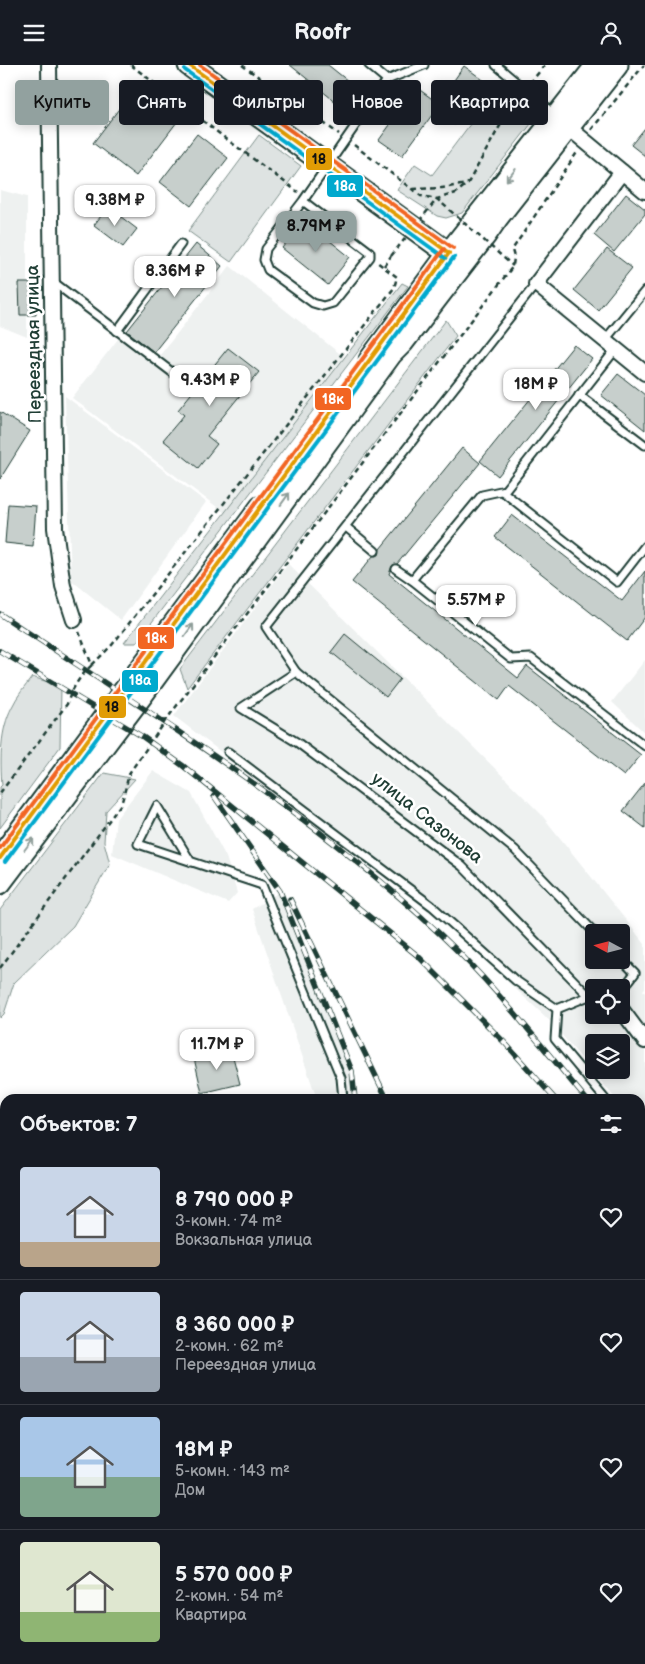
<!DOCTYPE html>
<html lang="ru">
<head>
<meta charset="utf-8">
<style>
	:root { --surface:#171b24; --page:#242831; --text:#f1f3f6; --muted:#9ea1a6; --line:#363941; --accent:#92a19f }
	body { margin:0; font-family:"Balsamiq Sans",sans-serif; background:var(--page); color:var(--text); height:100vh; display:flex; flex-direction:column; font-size:19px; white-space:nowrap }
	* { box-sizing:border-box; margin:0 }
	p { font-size:16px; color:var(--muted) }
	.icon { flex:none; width:28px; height:28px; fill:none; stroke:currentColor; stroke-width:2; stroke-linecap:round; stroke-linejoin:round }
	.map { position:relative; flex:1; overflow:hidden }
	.details { position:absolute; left:0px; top:1029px; width:645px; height:571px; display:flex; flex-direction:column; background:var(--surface); border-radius:15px 15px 0 0; box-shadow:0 2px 12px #0003 }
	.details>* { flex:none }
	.banner { position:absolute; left:15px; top:15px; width:615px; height:45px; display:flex; gap:10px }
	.needle { width:32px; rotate:277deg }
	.controls { position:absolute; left:585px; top:859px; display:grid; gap:10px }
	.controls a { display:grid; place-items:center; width:45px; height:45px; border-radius:5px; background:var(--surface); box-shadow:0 2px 12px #0003; font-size:25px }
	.price { position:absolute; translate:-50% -42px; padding:0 11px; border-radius:10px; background:#fff; color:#222; font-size:16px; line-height:32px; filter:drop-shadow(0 1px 2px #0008) }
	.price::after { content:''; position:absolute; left:50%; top:30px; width:15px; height:11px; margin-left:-8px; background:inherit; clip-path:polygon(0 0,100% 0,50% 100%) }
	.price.on { background:var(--accent); color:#111 }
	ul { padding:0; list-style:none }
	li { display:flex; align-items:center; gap:15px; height:125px; padding:0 20px }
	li+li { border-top:1px solid var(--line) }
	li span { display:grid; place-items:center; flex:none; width:140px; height:100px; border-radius:5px; color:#555 }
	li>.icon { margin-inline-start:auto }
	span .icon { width:60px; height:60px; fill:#fffc; stroke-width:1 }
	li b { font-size:21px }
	h2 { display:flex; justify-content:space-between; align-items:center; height:60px; padding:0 20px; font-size:21px }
	.pill { padding:0 18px; border-radius:5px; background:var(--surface); box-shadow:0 2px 12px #0003; font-size:18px; line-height:45px }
	.pill.on { background:var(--accent); color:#111 }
	header { display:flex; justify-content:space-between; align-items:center; height:65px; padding:0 20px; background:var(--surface); font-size:22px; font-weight:700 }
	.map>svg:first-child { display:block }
	.built { fill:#eef1f0; fill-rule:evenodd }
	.green { fill:#dee3e2; stroke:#7e908b }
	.building { fill:#c7cfcc; stroke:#1f3d34 }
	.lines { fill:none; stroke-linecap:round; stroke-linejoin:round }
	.lane-casing { stroke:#1f3d34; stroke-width:11 }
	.street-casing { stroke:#1f3d34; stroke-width:18 }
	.primary-casing { stroke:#1f3d34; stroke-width:25 }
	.path { stroke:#1f3d34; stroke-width:2.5; stroke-dasharray:5 4; stroke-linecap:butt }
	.lane { stroke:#fff; stroke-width:7 }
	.street { stroke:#fff; stroke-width:14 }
	.primary { stroke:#fff; stroke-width:21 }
	.rail-casing { stroke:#1f3d34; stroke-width:5.5 }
	.rail { stroke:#fff; stroke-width:4; stroke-dasharray:11; stroke-linecap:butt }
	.path-bridge { stroke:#1f3d34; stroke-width:2.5; stroke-dasharray:5 4; stroke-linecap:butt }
	.bus-1-casing { stroke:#fff; stroke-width:8 }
	.bus-2-casing { stroke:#fff; stroke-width:8 }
	.bus-3-casing { stroke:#fff; stroke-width:8 }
	.bus-1 { stroke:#e19c05; stroke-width:4 }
	.bus-2 { stroke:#00a9ce; stroke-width:4 }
	.bus-3 { stroke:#f26522; stroke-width:4 }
	.oneway { stroke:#8f9e9a }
	.labels { text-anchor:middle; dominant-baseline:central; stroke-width:5; stroke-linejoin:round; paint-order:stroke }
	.street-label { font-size:18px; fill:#1f3d34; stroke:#fff }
	.line-badge { stroke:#fff; stroke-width:2 }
	.badge-label { font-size:14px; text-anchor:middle; font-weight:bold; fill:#fff }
	.pale-badge-label { font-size:14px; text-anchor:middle; font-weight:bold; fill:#111 }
</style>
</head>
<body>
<header><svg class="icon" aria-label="menu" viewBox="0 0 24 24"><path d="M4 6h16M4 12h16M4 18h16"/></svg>Roofr<svg class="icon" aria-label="person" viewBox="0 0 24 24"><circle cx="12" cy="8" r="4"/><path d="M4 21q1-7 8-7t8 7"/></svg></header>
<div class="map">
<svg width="645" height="1599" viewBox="0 0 645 1599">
	<rect width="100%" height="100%" fill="#fff"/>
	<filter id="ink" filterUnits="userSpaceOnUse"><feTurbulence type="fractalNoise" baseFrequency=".02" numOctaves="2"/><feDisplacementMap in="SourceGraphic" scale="10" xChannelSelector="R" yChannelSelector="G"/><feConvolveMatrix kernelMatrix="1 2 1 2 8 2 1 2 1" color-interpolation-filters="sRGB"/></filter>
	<g filter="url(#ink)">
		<g class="built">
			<polygon points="0,125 27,132 27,272 0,261"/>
			<polygon points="230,201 344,292 225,448 72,333 122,269 157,294"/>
			<polygon points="65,331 206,437 121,555 71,515"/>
			<path d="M288 499 540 748 645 879V923L643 925 645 928V1068L640 1062V1034H616L549 955 448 861 174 651ZM594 868H621V895H594ZM594 922H621V950H594ZM594 978H621V1005H594Z"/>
			<polygon points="645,595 645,668 612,637"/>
			<polygon points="153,706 191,728 226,792 237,828 228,838 112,789 116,754"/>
			<polygon points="278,828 349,1007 352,1034 317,1034 252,844"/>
			<polygon points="0,1183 5,1187 5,1595 98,1595 88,1599 0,1599"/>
			<polygon points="645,1356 645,1550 640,1540 640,1360"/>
		</g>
		<g class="green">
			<polygon points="498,22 538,50 462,148 446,153 437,151 397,125 415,99 432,110"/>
			<polygon points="259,70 301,101 231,197 188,166"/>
			<polygon points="402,218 408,221 136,578 124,578"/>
			<polygon points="446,255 456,271 187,623 180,604"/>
			<path d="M32 612 61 621 60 682 0 763V722L2 720C0 694 0 665 12 642 17 631 25 622 32 612Z"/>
			<polygon points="104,708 135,714 106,746 104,777 110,799 73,861 14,918 4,949 0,953 0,845"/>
		</g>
		<g class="building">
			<polygon points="290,0 328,0 353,20 337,38"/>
			<polygon points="464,1 486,17 455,60 442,51 439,55 432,50 402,91 379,75 417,23 438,38"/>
			<polygon points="137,20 180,53 136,111 93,78"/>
			<polygon points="645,63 645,91 631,80"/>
			<polygon points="197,69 228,93 191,141 160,117"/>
			<polygon points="626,129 645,144 645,149 614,187 594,170"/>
			<polygon points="108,142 137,164 123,182 94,160"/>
			<polygon points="304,155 350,192 328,220 282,183"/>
			<polygon points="196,179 222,201 154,287 127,266"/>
			<polygon points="607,184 632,203 598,245 574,225"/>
			<polygon points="19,218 36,218 36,250 20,250"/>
			<polygon points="574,280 592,294 498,411 480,396"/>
			<polygon points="228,283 259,307 207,371 217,379 198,403 163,375 184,350 178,345"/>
			<polygon points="618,309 645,330 645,365 601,330"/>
			<polygon points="0,347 30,366 0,414"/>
			<polygon points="462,383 480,398 397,499 392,501 389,509 518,613 527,601 641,690 624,711 509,621 499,635 352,517 373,491 379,490 380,484"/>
			<polygon points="8,439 36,441 33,481 5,478"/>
			<polygon points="512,450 622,536 645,506 645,552 627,576 495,472"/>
			<polygon points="345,569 400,614 386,632 331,587"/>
			<polygon points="645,718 645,763 623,746"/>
			<polygon points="231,984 240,1019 202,1028 194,993"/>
		</g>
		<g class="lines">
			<defs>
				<g id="lane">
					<polyline points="369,0 387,15"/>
					<polyline points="496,0 555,50"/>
					<polyline points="303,136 370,187 370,192 333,238 323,241 313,238 268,205 264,195 266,184 303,136 387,15 424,0"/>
					<polyline points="52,216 181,314"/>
					<polyline points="117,266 181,179"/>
					<polyline points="605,275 645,226"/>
					<polyline points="579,330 645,380"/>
					<polyline points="502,426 617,517 645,481"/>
					<polyline points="346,462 375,486"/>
					<polyline points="396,504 412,515 482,430 505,425 616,284"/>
					<polyline points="412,515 511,594 531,593 645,681"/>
					<polyline points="296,607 266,562 536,219"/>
					<polyline points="228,687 432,841 515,915 557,944 589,931"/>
					<polyline points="191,797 157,741 138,779 262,820 341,1013 343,1034"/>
					<polyline points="621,894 635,908 621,926"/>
					<polyline points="594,932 589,931 462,801 298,678 241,643 296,607 515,785 595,868"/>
					<polyline points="557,944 555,974 605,1034"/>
					<polyline points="640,1075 645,1081"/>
					<polyline points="640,1301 645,1307"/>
				</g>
				<g id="street">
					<polyline points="49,0 55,463 63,521 74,555"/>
					<polyline points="568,62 645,126"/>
					<polyline points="622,107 536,219 645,308"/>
					<polyline points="621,944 645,976"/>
					<polyline points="297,1595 298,1599"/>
					<polyline points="125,1599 134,1595"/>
				</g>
				<g id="primary">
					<polyline points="189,0 459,196"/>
					<polyline points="370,295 449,188 597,0"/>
					<polyline points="0,793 261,442"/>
					<polyline points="0,818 142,630 391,289 402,278 486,169 497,153 617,0"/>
				</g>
			</defs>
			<use href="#lane" class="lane-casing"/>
			<use href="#street" class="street-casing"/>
			<use href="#primary" class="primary-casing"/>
			<g class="path">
				<polyline points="131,0 225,73 298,127"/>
				<polyline points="242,0 339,69"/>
				<polyline points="530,18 545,0"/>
				<polyline points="591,65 644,0"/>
				<polyline points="354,80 421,131 437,134 456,128 468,118 510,43 519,32"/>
				<polyline points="413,124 442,123 467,119"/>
				<polyline points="504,193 513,201"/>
				<polyline points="384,201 391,191"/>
				<polyline points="92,600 112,580 394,223 397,212 377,197"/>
				<path d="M0 728 67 639C72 623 80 611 92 600L79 567"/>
				<path d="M0 903 121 739C125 728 126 718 130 707L172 647 513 201 514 192 512 185 578 86"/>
			</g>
			<use href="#lane" class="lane"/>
			<use href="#street" class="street"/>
			<use href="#primary" class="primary"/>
			<defs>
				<g id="rail">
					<path d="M0 549C151 649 309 745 441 870 494 920 539 978 586 1034"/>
					<polyline points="0,586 143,672 182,700 418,891 505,978 555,1034"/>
					<polyline points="214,731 280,826 352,1006 355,1034"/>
					<polyline points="290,834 387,1034"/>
					<polyline points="640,1095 645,1101"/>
					<polyline points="640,1130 645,1136"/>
					<polyline points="640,1556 645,1570"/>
					<polyline points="4,1599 12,1595"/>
				</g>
			</defs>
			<use href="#rail" class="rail-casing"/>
			<use href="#rail" class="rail"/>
			<polyline class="path-bridge" points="391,191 437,134 504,193"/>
			<defs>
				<g id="bus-1">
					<polyline points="189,0 449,188"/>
					<polyline points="0,793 449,188"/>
				</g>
				<g id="bus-2">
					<polyline points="185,5 445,193"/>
					<polyline points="5,797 454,192"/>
				</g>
				<g id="bus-3">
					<polyline points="200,0 453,183"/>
					<polyline points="0,783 444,184"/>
				</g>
			</defs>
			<use href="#bus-1" class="bus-1-casing"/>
			<use href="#bus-2" class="bus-2-casing"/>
			<use href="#bus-3" class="bus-3-casing"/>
			<use href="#bus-1" class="bus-1"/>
			<use href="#bus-2" class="bus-2"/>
			<use href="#bus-3" class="bus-3"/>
		</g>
		<defs><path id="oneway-shaft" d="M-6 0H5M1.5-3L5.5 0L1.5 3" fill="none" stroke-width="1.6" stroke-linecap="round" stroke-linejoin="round" transform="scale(1.25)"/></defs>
		<g class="oneway">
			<use href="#oneway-shaft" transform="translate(511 110) rotate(128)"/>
			<use href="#oneway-shaft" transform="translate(285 434) rotate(-54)"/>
			<use href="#oneway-shaft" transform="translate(189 565) rotate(-54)"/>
			<use href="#oneway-shaft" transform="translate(29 779) rotate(-53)"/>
		</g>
	</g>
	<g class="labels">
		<g class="street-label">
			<text transform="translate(34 279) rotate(-91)">Переездная улица</text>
			<text transform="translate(427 753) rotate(38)">улица Сазонова</text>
		</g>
	</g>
	<g class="line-badge">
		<rect x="305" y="82" width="28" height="24" rx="5" fill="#e19c05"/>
		<rect x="326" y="109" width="38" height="24" rx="5" fill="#00a9ce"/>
		<rect x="314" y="322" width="38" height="24" rx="5" fill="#f26522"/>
		<rect x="137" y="561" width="38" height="24" rx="5" fill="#f26522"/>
		<rect x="121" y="604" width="38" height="24" rx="5" fill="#00a9ce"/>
		<rect x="98" y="630" width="29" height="24" rx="5" fill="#e19c05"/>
	</g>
	<g class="badge-label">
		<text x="345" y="126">18а</text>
		<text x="333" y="339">18к</text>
		<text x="156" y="578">18к</text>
		<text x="140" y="620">18а</text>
	</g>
	<g class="pale-badge-label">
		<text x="319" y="99">18</text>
		<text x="112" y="647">18</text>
	</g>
</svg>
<div class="controls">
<a><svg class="needle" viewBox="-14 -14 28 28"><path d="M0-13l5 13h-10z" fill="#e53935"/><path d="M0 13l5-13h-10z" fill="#9ea1a6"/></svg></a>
<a><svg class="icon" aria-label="locate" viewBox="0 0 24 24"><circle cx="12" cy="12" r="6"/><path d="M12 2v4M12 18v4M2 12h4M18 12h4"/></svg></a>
<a><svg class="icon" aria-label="layers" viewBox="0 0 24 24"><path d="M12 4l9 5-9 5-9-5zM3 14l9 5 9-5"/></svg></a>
</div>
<b class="price" style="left:115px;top:162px">9.38M ₽</b>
<b class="price on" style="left:316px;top:188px">8.79M ₽</b>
<b class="price" style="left:175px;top:233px">8.36M ₽</b>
<b class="price" style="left:210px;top:342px">9.43M ₽</b>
<b class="price" style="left:536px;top:346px">18M ₽</b>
<b class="price" style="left:476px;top:562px">5.57M ₽</b>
<b class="price" style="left:217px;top:1006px">11.7M ₽</b>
<div class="banner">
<a class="pill on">Купить</a>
<a class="pill">Снять</a>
<a class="pill">Фильтры</a>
<a class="pill">Новое</a>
<a class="pill">Квартира</a>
</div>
<section class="details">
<h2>Объектов: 7<svg class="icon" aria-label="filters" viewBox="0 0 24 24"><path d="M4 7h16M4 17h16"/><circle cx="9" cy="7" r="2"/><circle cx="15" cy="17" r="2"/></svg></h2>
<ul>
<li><span style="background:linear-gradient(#c9d6e8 75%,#b9a48a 0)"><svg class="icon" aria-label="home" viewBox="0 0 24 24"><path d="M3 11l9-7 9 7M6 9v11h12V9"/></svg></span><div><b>8 790 000 ₽</b><p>3-комн. · 74 m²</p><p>Вокзальная улица</p></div><svg class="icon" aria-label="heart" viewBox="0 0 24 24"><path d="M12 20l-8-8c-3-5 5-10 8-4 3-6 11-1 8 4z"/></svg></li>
<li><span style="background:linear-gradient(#c9d6e8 65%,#9aa5b1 0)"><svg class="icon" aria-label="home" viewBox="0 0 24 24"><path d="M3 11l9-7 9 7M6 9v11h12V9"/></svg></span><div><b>8 360 000 ₽</b><p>2-комн. · 62 m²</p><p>Переездная улица</p></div><svg class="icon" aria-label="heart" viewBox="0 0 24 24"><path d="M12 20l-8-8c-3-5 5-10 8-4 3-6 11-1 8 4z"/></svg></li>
<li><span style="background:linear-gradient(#a9c7e8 60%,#7fa58c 0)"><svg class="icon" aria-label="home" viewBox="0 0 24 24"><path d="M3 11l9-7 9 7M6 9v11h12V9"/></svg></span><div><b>18M ₽</b><p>5-комн. · 143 m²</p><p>Дом</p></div><svg class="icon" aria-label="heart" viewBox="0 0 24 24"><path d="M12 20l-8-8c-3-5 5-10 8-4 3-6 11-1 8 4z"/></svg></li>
<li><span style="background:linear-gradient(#dfe7d0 70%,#8fb573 0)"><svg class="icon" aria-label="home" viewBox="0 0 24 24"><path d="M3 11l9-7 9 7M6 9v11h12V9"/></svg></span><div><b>5 570 000 ₽</b><p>2-комн. · 54 m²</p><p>Квартира</p></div><svg class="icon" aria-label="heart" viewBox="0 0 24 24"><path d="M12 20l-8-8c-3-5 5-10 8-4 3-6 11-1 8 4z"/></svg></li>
</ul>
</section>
</div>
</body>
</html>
